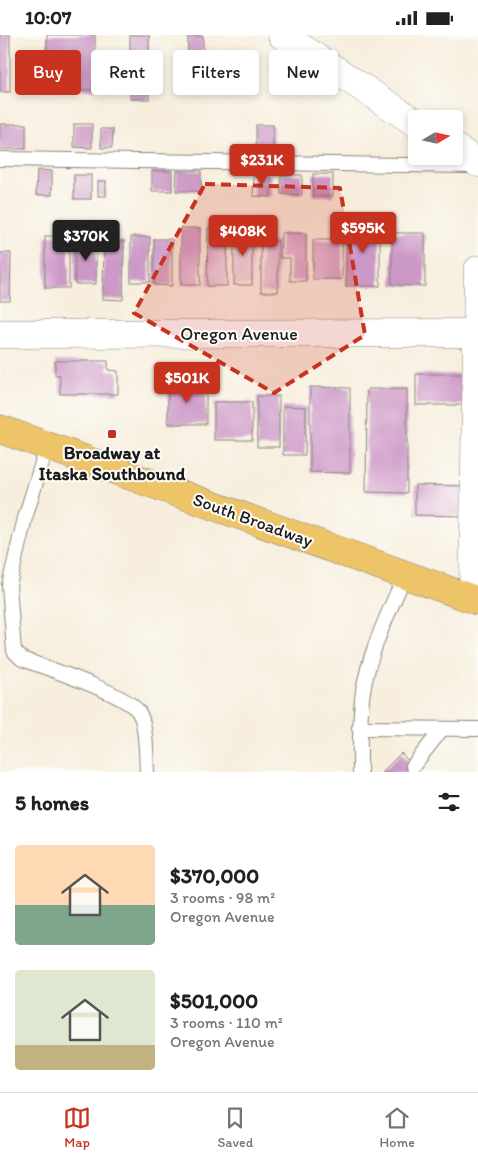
<!DOCTYPE html>
<html lang="en">
<head>
<meta charset="utf-8">
<style>
	:root { --surface:#fff; --page:#f6f6f6; --text:#202124; --muted:#757577; --line:#e0e0e0; --accent:#c8321e }
	body { margin:0; font-family:Itim,sans-serif; background:var(--page); color:var(--text); height:100vh; display:flex; flex-direction:column; font-size:19px; white-space:nowrap }
	* { box-sizing:border-box; margin:0 }
	p { font-size:16px; color:var(--muted) }
	.icon { flex:none; width:28px; height:28px; fill:none; stroke:currentColor; stroke-width:2; stroke-linecap:round; stroke-linejoin:round }
	.map { position:relative; height:737px; overflow:hidden }
	.side { display:flex; flex-direction:column; background:var(--surface); flex:1 }
	.side>* { flex:none }
	.guide { position:absolute; left:15px; top:15px; width:449px; height:45px; display:flex; gap:10px }
	.needle { width:32px; rotate:81deg }
	.fabs { position:absolute; left:408px; top:75px; display:grid; gap:10px }
	.fabs a { display:grid; place-items:center; width:55px; height:55px; border-radius:5px; background:var(--surface); box-shadow:0 2px 8px #0003; font-size:25px }
	.price { position:absolute; translate:-50% -42px; padding:0 11px; border-radius:5px; background:var(--accent); color:#fff; font-size:16px; line-height:32px; filter:drop-shadow(0 1px 2px #0008) }
	.price::after { content:''; position:absolute; left:50%; top:30px; width:15px; height:11px; margin-left:-8px; background:inherit; clip-path:polygon(0 0,100% 0,50% 100%) }
	.price.current { background:#222; color:#fff }
	ul { padding:0; list-style:none }
	li { display:flex; align-items:center; gap:15px; height:125px; padding:0 15px }
	li span { display:grid; place-items:center; flex:none; width:140px; height:100px; border-radius:5px; color:#555 }
	li>.icon { margin-inline-start:auto }
	span .icon { width:60px; height:60px; fill:#fffc; stroke-width:1 }
	li b { font-size:21px }
	h2 { display:flex; justify-content:space-between; align-items:center; height:60px; padding:0 15px; font-size:21px }
	.pill { padding:0 18px; border-radius:5px; background:var(--surface); box-shadow:0 2px 8px #0003; font-size:18px; line-height:45px }
	.pill.current { background:var(--accent); color:#fff }
	.status { display:flex; justify-content:space-between; align-items:center; height:35px; padding:0 25px; background:var(--surface); direction:ltr }
	.status svg { height:14px; fill:currentColor }
	.tab-bar { display:flex; justify-content:space-around; align-items:center; height:70px; border-top:1px solid var(--line); background:var(--surface); font-size:14px; color:var(--muted) }
	.tab-bar a { display:grid; justify-items:center; gap:2px }
	.tab-bar .current { color:var(--accent) }
	.map>svg:first-child { display:block }
	.building { fill:#cc98c7 }
	.lines { fill:none; stroke-linecap:round; stroke-linejoin:round }
	.service-casing { stroke:#8a857c; stroke-width:16 }
	.minor-casing { stroke:#8a857c; stroke-width:29 }
	.primary-casing { stroke:#8a857c; stroke-width:29 }
	.service { stroke:#fff; stroke-width:14 }
	.minor { stroke:#fff; stroke-width:28 }
	.primary { stroke:#eec469; stroke-width:28 }
	.marked { fill:#c8321e; fill-opacity:0.2; stroke:#c8321e; stroke-width:4; stroke-dasharray:10 6; stroke-linejoin:round }
	.poi-dot { fill:#c8321e; stroke:#fdfcf7; stroke-width:2 }
	.labels { text-anchor:middle; dominant-baseline:central; stroke-width:4; stroke-linejoin:round; paint-order:stroke }
	.street-label { font-size:18px; fill:#1c1c1c; stroke:#fdfcf7 }
	.poi-label { font-size:18px; font-weight:bold; fill:#1c1c1c; stroke:#fdfcf7 }
</style>
</head>
<body>
<div class="status"><b>10:07</b><svg viewBox="0 0 49 12"><path d="M0 12V9h3v3zM5 12V6h3v6zM10 12V3h3v9zM15 12V0h3v12zM26 1h20v11H26zM47 4h2v5h-2z"/></svg></div>
<div class="map">
<svg width="478" height="737" viewBox="0 0 478 737">
	<rect width="100%" height="100%" fill="#fdfcf7"/>
	<filter id="ink" filterUnits="userSpaceOnUse"><feTurbulence type="fractalNoise" baseFrequency=".02" numOctaves="2"/><feDisplacementMap in="SourceGraphic" scale="10" xChannelSelector="R" yChannelSelector="G"/><feConvolveMatrix kernelMatrix="1 2 1 2 8 2 1 2 1" color-interpolation-filters="sRGB"/></filter>
	<filter id="wash" filterUnits="userSpaceOnUse"><feTurbulence type="fractalNoise" baseFrequency=".0096" numOctaves="4" result="noise"/><feDisplacementMap in="SourceGraphic" scale="20" xChannelSelector="R" yChannelSelector="G"/><feGaussianBlur stdDeviation="1.12" result="paint"/><feColorMatrix in="noise" values="0 0 0 0 0 0 0 0 0 0 0 0 0 0 0 0 0 1.4 0 .05"/><feComposite in="paint" operator="in"/></filter>
	<g filter="url(#wash)">
		<rect width="100%" height="100%" fill="#f7eedd"/>
		<g id="blocks">
			<g class="building">
				<rect x="0" y="0" width="10" height="57"/>
				<polygon points="47,0 95,0 95,55 71,54 72,49 47,49"/>
				<rect x="130" y="0" width="19" height="64"/>
				<polygon points="188,1 203,1 203,51 187,51"/>
				<rect x="0" y="89" width="26" height="25"/>
				<polygon points="74,89 92,89 92,113 74,112"/>
				<rect x="256" y="90" width="17" height="23"/>
				<polygon points="101,94 113,94 112,113 101,113"/>
				<polygon points="37,135 52,136 52,160 36,160"/>
				<rect x="152" y="136" width="20" height="20"/>
				<polygon points="177,136 201,136 201,156 176,156"/>
				<rect x="313" y="139" width="20" height="22"/>
				<rect x="74" y="140" width="17" height="24"/>
				<polygon points="254,140 271,140 271,162 253,161"/>
				<polygon points="281,140 302,140 302,160 281,159"/>
				<rect x="98" y="146" width="8" height="15"/>
				<polygon points="347,187 380,187 380,251 346,251"/>
				<rect x="181" y="193" width="19" height="57"/>
				<polygon points="208,193 227,193 227,251 207,251"/>
				<rect x="234" y="194" width="18" height="56"/>
				<polygon points="281,198 306,198 306,246 290,246 290,223 280,223"/>
				<polygon points="392,198 425,198 425,251 392,250"/>
				<rect x="45" y="201" width="24" height="52"/>
				<rect x="131" y="202" width="19" height="45"/>
				<polygon points="154,204 172,204 172,251 154,250"/>
				<rect x="313" y="205" width="29" height="39"/>
				<rect x="75" y="206" width="21" height="43"/>
				<polygon points="104,206 124,206 123,265 103,264"/>
				<rect x="261" y="206" width="17" height="51"/>
				<polygon points="0,218 11,218 10,266 0,266"/>
				<polygon points="55,326 108,326 108,335 118,336 118,359 60,359 60,340 55,340"/>
				<rect x="416" y="339" width="49" height="31"/>
				<polygon points="168,349 206,350 206,389 168,389"/>
				<polygon points="310,352 350,353 350,438 310,437"/>
				<polygon points="367,354 407,354 407,458 366,457"/>
				<rect x="257" y="361" width="22" height="51"/>
				<rect x="214" y="367" width="38" height="38"/>
				<polygon points="283,371 306,372 305,420 283,420"/>
				<polygon points="415,450 464,451 464,481 415,480"/>
				<polygon points="401,718 413,731 419,737 382,737"/>
			</g>
		</g>
	</g>
	<g filter="url(#ink)">
		<use href="#blocks" fill-opacity="0" stroke="#8a857c" stroke-width="1"/>
		<g class="lines">
			<defs>
				<g id="service">
					<polyline points="0,124 474,131"/>
					<path d="M47 411 25 483 9 550 14 616 22 624C47 633 124 658 138 676 147 688 146 722 147 737"/>
					<polyline points="359,693 478,694"/>
					<polyline points="413,731 442,694"/>
					<path d="M360 737C360 710 359 683 363 656 370 615 389 577 405 540"/>
				</g>
				<g id="minor">
					<polyline points="282,0 416,88"/>
					<polyline points="454,112 478,128"/>
					<polyline points="0,299 478,298"/>
					<polyline points="473,564 478,235"/>
				</g>
				<polyline id="primary" points="0,394 478,566"/>
			</defs>
			<use href="#service" class="service-casing"/>
			<use href="#minor" class="minor-casing"/>
			<use href="#primary" class="primary-casing"/>
			<use href="#service" class="service"/>
			<use href="#minor" class="minor"/>
			<use href="#primary" class="primary"/>
		</g>
	</g>
	<path class="marked" d="M205 149 340 153 365 300 274 358 134 278Z"/>
	<rect class="poi-dot" x="107" y="394" width="10" height="10" rx="2.5"/>
	<g class="labels">
		<g class="street-label">
			<text x="239" y="299">Oregon Avenue</text>
			<text transform="translate(253 485) rotate(20)">South Broadway</text>
		</g>
		<g class="poi-label">
			<text x="112" y="418">Broadway at<tspan x="112" dy="21">Itaska Southbound</tspan></text>
		</g>
	</g>
</svg>
<div class="fabs">
<a><svg class="needle" viewBox="-14 -14 28 28"><path d="M0-13l5 13h-10z" fill="#e53935"/><path d="M0 13l5-13h-10z" fill="#757577"/></svg></a>
</div>
<b class="price" style="left:262px;top:151px">$231K</b>
<b class="price" style="left:363px;top:219px">$595K</b>
<b class="price" style="left:243px;top:222px">$408K</b>
<b class="price current" style="left:86px;top:227px">$370K</b>
<b class="price" style="left:187px;top:369px">$501K</b>
<div class="guide">
<a class="pill current">Buy</a>
<a class="pill">Rent</a>
<a class="pill">Filters</a>
<a class="pill">New</a>
</div>
</div>
<section class="side">
<h2>5 homes<svg class="icon" aria-label="filters" viewBox="0 0 24 24"><path d="M4 7h16M4 17h16"/><circle cx="9" cy="7" r="2"/><circle cx="15" cy="17" r="2"/></svg></h2>
<ul>
<li><span style="background:linear-gradient(#ffd9b3 60%,#7fa58c 0)"><svg class="icon" aria-label="home" viewBox="0 0 24 24"><path d="M3 11l9-7 9 7M6 9v11h12V9"/></svg></span><div><b>$370,000</b><p>3 rooms · 98 m²</p><p>Oregon Avenue</p></div></li>
<li><span style="background:linear-gradient(#dfe7d0 75%,#c2b280 0)"><svg class="icon" aria-label="home" viewBox="0 0 24 24"><path d="M3 11l9-7 9 7M6 9v11h12V9"/></svg></span><div><b>$501,000</b><p>3 rooms · 110 m²</p><p>Oregon Avenue</p></div></li>
</ul>
</section>
<nav class="tab-bar">
<a class="current"><svg class="icon" aria-label="map" viewBox="0 0 24 24"><path d="M3 6l6-2 6 2 6-2v14l-6 2-6-2-6 2zM9 4v14M15 6v14"/></svg>Map</a>
<a><svg class="icon" aria-label="saved" viewBox="0 0 24 24"><path d="M7 4h10v16l-5-4-5 4z"/></svg>Saved</a>
<a><svg class="icon" aria-label="home" viewBox="0 0 24 24"><path d="M3 11l9-7 9 7M6 9v11h12V9"/></svg>Home</a>
</nav>
</body>
</html>
